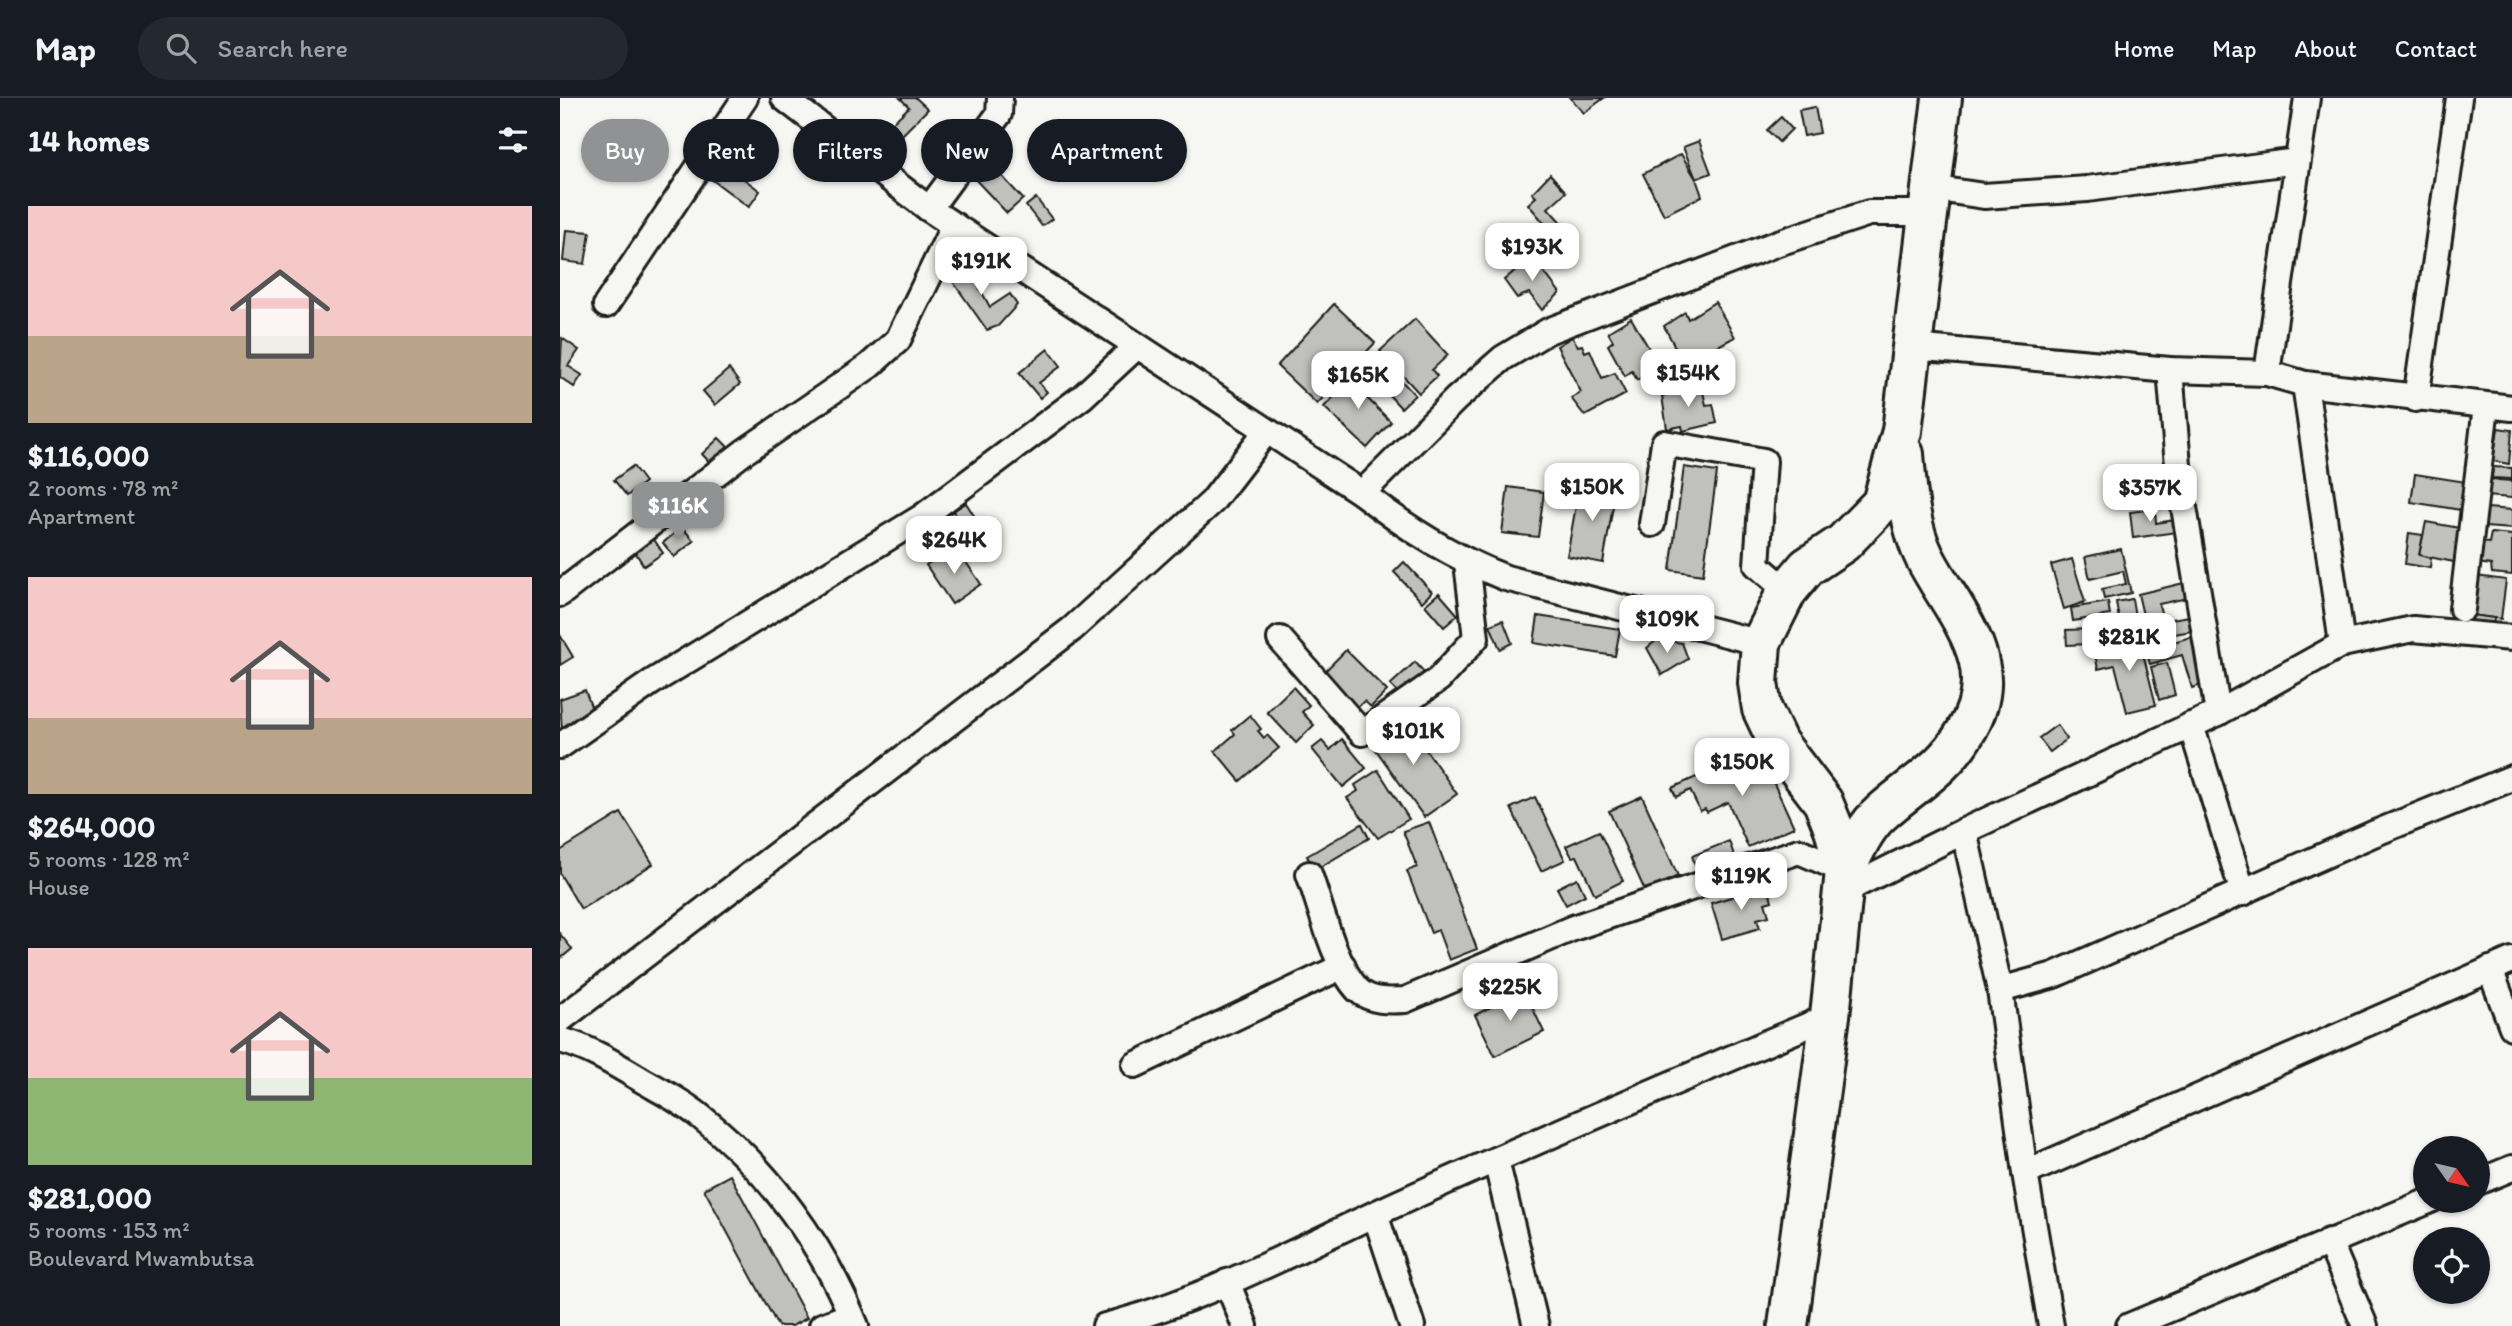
<!DOCTYPE html>
<html lang="en">
<head>
<meta charset="utf-8">
<style>
	:root { --surface:#171b24; --page:#242831; --text:#f1f3f6; --muted:#9ea1a6; --line:#363941; --accent:#919294 }
	body { margin:0; font-family:Itim,sans-serif; background:var(--page); color:var(--text); height:100vh; display:flex; flex-direction:column; font-size:26px; white-space:nowrap }
	* { box-sizing:border-box; margin:0 }
	p { font-size:23px; color:var(--muted) }
	.icon { flex:none; width:38px; height:38px; fill:none; stroke:currentColor; stroke-width:2; stroke-linecap:round; stroke-linejoin:round }
	.map { position:relative; flex:1; overflow:hidden }
	.panel { display:flex; flex-direction:column; background:var(--surface); width:560px }
	.panel>* { flex:none }
	.top-card { position:absolute; left:21px; top:21px; width:665px; height:63px; display:flex; gap:14px }
	.needle { width:46px; rotate:124deg }
	.buttons { position:absolute; left:1853px; top:1038px; display:grid; gap:14px }
	.buttons a { display:grid; place-items:center; width:77px; height:77px; border-radius:50%; background:var(--surface); box-shadow:0 2px 5px #0004; font-size:35px }
	.price { position:absolute; translate:-50% -60px; padding:0 16px; border-radius:14px; background:#fff; color:#222; font-size:23px; line-height:46px; filter:drop-shadow(0 2px 4px #0008) }
	.price::after { content:''; position:absolute; left:50%; top:42px; width:21px; height:16px; margin-left:-10px; background:inherit; clip-path:polygon(0 0,100% 0,50% 100%) }
	.price.selected { background:var(--accent); color:#fff }
	ul { padding:0; list-style:none }
	li { display:grid; align-content:center; gap:14px; height:371px; padding:0 28px }
	li span { display:grid; place-items:center; height:217px; border-radius:0px; color:#555 }
	li>.icon { margin-inline-start:auto }
	span .icon { width:126px; height:126px; fill:#fffc; stroke-width:1 }
	li b { font-size:30px }
	h2 { display:flex; justify-content:space-between; align-items:center; height:84px; padding:0 28px; font-size:30px }
	.pill { padding:0 24px; border-radius:32px; background:var(--surface); box-shadow:0 2px 5px #0004; font-size:24px; line-height:63px }
	.pill.selected { background:var(--accent); color:#fff }
	header { display:flex; align-items:center; gap:42px; box-sizing:border-box; height:98px; padding:0 35px; background:var(--surface); border-bottom:2px solid var(--line) }
	header strong { font-size:33px }
	nav { display:flex; gap:38px; margin-inline-start:auto; font-size:24px }
	.search { width:490px; height:63px; background:var(--page); display:flex; align-items:center; gap:18px; box-sizing:border-box; padding:0 24px; border-radius:38px; color:var(--muted); font-size:26px }
	main { display:flex; flex:1; min-height:0 }
	.map>svg:first-child { display:block }
	.building { fill:#c0c0bd; stroke:#1c1c1c; stroke-width:2 }
	.lines { fill:none; stroke-linecap:round; stroke-linejoin:round }
	.street-casing { stroke:#1c1c1c; stroke-width:30 }
	.highway-casing { stroke:#1c1c1c; stroke-width:44 }
	.street { stroke:#f6f6f2; stroke-width:24 }
	.highway { stroke:#f6f6f2; stroke-width:38 }
</style>
</head>
<body>
<header>
<strong>Map</strong>
<div class="search"><svg class="icon" aria-label="search" viewBox="0 0 24 24"><circle cx="10" cy="10" r="6"/><path d="M15 15l6 6"/></svg>Search here</div>
<nav><a>Home</a><a>Map</a><a>About</a><a>Contact</a></nav>
</header>
<main>
<section class="panel">
<h2>14 homes<svg class="icon" aria-label="filters" viewBox="0 0 24 24"><path d="M4 7h16M4 17h16"/><circle cx="9" cy="7" r="2"/><circle cx="15" cy="17" r="2"/></svg></h2>
<ul>
<li><span style="background:linear-gradient(#f6c9c9 60%,#b9a48a 0)"><svg class="icon" aria-label="home" viewBox="0 0 24 24"><path d="M3 11l9-7 9 7M6 9v11h12V9"/></svg></span><div><b>$116,000</b><p>2 rooms · 78 m²</p><p>Apartment</p></div></li>
<li><span style="background:linear-gradient(#f6c9c9 65%,#b9a48a 0)"><svg class="icon" aria-label="home" viewBox="0 0 24 24"><path d="M3 11l9-7 9 7M6 9v11h12V9"/></svg></span><div><b>$264,000</b><p>5 rooms · 128 m²</p><p>House</p></div></li>
<li><span style="background:linear-gradient(#f6c9c9 60%,#8fb573 0)"><svg class="icon" aria-label="home" viewBox="0 0 24 24"><path d="M3 11l9-7 9 7M6 9v11h12V9"/></svg></span><div><b>$281,000</b><p>5 rooms · 153 m²</p><p>Boulevard Mwambutsa</p></div></li>
</ul>
</section>
<div class="map">
<svg width="1952" height="1228" viewBox="0 0 1952 1228">
	<rect width="100%" height="100%" fill="#f6f6f2"/>
	<filter id="ink" filterUnits="userSpaceOnUse"><feTurbulence type="fractalNoise" baseFrequency=".0143" numOctaves="2"/><feDisplacementMap in="SourceGraphic" scale="14" xChannelSelector="R" yChannelSelector="G"/><feConvolveMatrix kernelMatrix="1 2 1 2 8 2 1 2 1" color-interpolation-filters="sRGB"/></filter>
	<g filter="url(#ink)">
		<g class="building">
			<polygon points="340,0 356,0 368,11 337,42 326,31 349,9"/>
			<polygon points="1010,0 1044,0 1024,15"/>
			<polygon points="1255,9 1260,35 1244,38 1239,12"/>
			<polygon points="1221,19 1232,31 1219,44 1207,32"/>
			<polygon points="1139,43 1151,75 1136,81 1123,49"/>
			<polygon points="1121,56 1136,81 1142,98 1104,117 1083,76"/>
			<polygon points="155,59 200,93 189,109 143,75"/>
			<polygon points="428,63 463,101 447,115 412,78"/>
			<polygon points="990,76 1006,94 988,110 1005,129 995,138 968,106 976,99 972,95"/>
			<polygon points="476,100 492,121 482,128 466,108"/>
			<polygon points="6,132 30,134 25,166 3,163"/>
			<polygon points="972,158 1000,195 982,212 969,195 957,200 944,182"/>
			<polygon points="413,161 422,173 414,180 430,209 450,196 457,207 438,228 427,232 389,178"/>
			<polygon points="1155,204 1175,239 1124,266 1104,228 1125,214 1128,221"/>
			<polygon points="774,206 815,245 757,306 717,268"/>
			<polygon points="1071,220 1100,269 1077,282 1072,273 1065,278 1048,247 1053,243 1048,234"/>
			<polygon points="855,221 888,257 872,272 877,278 859,295 820,253"/>
			<polygon points="1012,239 1018,248 1022,247 1025,254 1030,252 1042,280 1055,275 1066,296 1025,318 1011,300 1021,294 997,248"/>
			<polygon points="2,240 19,252 8,268 22,277 14,289 0,279"/>
			<polygon points="488,251 501,268 479,285 487,294 480,300 459,275"/>
			<polygon points="816,256 855,297 841,310 803,269"/>
			<polygon points="169,271 180,286 155,307 143,293"/>
			<polygon points="798,273 809,283 800,293 831,324 807,350 764,309"/>
			<polygon points="1141,285 1146,307 1153,306 1157,325 1123,333 1122,328 1107,331 1102,298"/>
			<polygon points="1938,330 1952,332 1949,366 1933,363"/>
			<polygon points="159,340 171,352 154,369 142,356"/>
			<polygon points="73,368 85,384 67,398 54,382"/>
			<polygon points="1124,369 1157,374 1143,477 1110,472"/>
			<polygon points="1933,369 1952,370 1952,381 1932,380"/>
			<polygon points="1855,376 1906,384 1901,412 1851,404"/>
			<polygon points="1926,381 1952,383 1952,400 1925,398"/>
			<polygon points="1020,385 1056,391 1043,465 1007,458"/>
			<polygon points="948,389 984,394 978,439 942,435"/>
			<polygon points="1609,390 1609,406 1566,408 1565,392"/>
			<polygon points="406,405 429,441 417,449 393,413"/>
			<polygon points="1927,410 1952,412 1952,431 1925,429"/>
			<polygon points="1595,411 1596,425 1615,422 1617,434 1573,440 1570,414"/>
			<polygon points="1866,424 1900,430 1894,464 1859,457"/>
			<polygon points="122,429 134,443 114,459 103,445"/>
			<polygon points="1849,435 1863,437 1859,457 1871,460 1870,470 1845,466"/>
			<polygon points="1931,435 1952,437 1952,477 1932,475 1931,467 1917,465 1919,444 1929,445"/>
			<polygon points="91,437 103,455 84,468 72,449"/>
			<polygon points="1561,451 1571,495 1544,501 1542,491 1566,486 1563,473 1530,481 1525,459"/>
			<polygon points="399,454 421,486 392,506 366,467 382,456 386,462"/>
			<polygon points="1512,461 1525,504 1504,511 1491,467"/>
			<polygon points="844,464 872,494 862,504 834,474"/>
			<polygon points="1916,478 1946,482 1941,521 1911,517"/>
			<polygon points="1628,484 1632,499 1599,506 1607,542 1590,547 1578,496"/>
			<polygon points="879,495 898,517 884,529 865,507"/>
			<polygon points="1572,501 1578,537 1562,539 1556,504"/>
			<polygon points="1548,504 1550,517 1513,523 1511,510"/>
			<polygon points="1636,517 1638,532 1608,537 1605,522"/>
			<polygon points="1911,517 1934,520 1933,531 1903,528 1904,518"/>
			<polygon points="978,518 1060,531 1055,558 974,545"/>
			<polygon points="943,522 952,545 940,551 930,527"/>
			<polygon points="1529,531 1529,546 1507,547 1506,532"/>
			<polygon points="0,537 13,559 0,567"/>
			<polygon points="1634,538 1648,585 1632,590 1622,557 1590,566 1586,552"/>
			<polygon points="1579,540 1596,607 1567,614 1555,567 1538,571 1534,552"/>
			<polygon points="1098,541 1122,545 1128,561 1102,577 1087,550"/>
			<polygon points="786,552 827,593 811,609 804,603 797,610 762,576"/>
			<polygon points="855,564 864,574 840,597 830,587"/>
			<polygon points="1607,565 1615,597 1599,602 1591,569"/>
			<polygon points="733,589 749,607 742,614 754,627 736,645 707,614"/>
			<polygon points="25,592 36,622 2,634 0,601"/>
			<polygon points="690,617 701,631 698,633 704,640 707,637 719,650 680,683 655,653 675,636 672,632"/>
			<polygon points="842,618 897,696 864,719 809,642"/>
			<polygon points="1497,627 1507,641 1490,654 1479,640"/>
			<polygon points="782,641 806,670 783,689 752,651 762,643 770,652"/>
			<polygon points="1189,655 1195,668 1204,664 1234,729 1188,749 1168,704 1147,714 1145,711 1140,713 1130,692 1116,699 1112,690"/>
			<polygon points="818,672 849,721 818,740 787,700 798,693 795,687"/>
			<polygon points="1082,698 1118,778 1085,793 1049,713"/>
			<polygon points="975,699 1005,762 981,773 951,710"/>
			<polygon points="61,715 93,766 21,811 0,776 0,753"/>
			<polygon points="869,724 917,851 889,862 878,832 871,835 847,773 857,769 843,733"/>
			<polygon points="802,726 809,740 755,772 747,758"/>
			<polygon points="1039,733 1063,783 1035,797 1017,758 1012,759 1006,748"/>
			<polygon points="1169,743 1175,760 1138,775 1132,758"/>
			<polygon points="1017,780 1025,797 1006,807 997,790"/>
			<polygon points="1208,788 1212,803 1205,805 1209,818 1197,821 1200,830 1162,841 1151,805"/>
			<polygon points="0,836 12,851 0,861"/>
			<polygon points="964,892 984,934 935,958 915,917"/>
			<polygon points="170,1077 247,1220 232,1228 218,1228 144,1091"/>
		</g>
		<g class="lines">
			<defs>
				<g id="street">
					<path d="M224 0 369 111 802 395C847 431 892 459 946 480L1201 545"/>
					<polyline points="1371,90 1424,98 1527,91 1737,63"/>
					<polyline points="369,111 439,16 440,0"/>
					<polyline points="46,207 185,0"/>
					<polyline points="1353,249 1610,272 1707,275 1745,286 1952,310"/>
					<polyline points="1610,272 1619,379 1658,615"/>
					<polyline points="1707,275 1747,0"/>
					<polyline points="1745,286 1782,546"/>
					<polyline points="1856,301 1899,0"/>
					<polyline points="802,395 896,301 943,260 988,233 1218,145 1309,115 1368,115"/>
					<polyline points="1092,426 1104,345 1204,363 1197,467 1227,493"/>
					<polyline points="0,496 184,354 309,268 338,242 394,127"/>
					<polyline points="1902,511 1926,308"/>
					<polyline points="720,541 802,635 879,581 916,540 907,465"/>
					<polyline points="1631,627 1683,795"/>
					<polyline points="0,648 92,584 362,419 522,299 577,248"/>
					<polyline points="1404,733 1440,892 1465,1075 1491,1228"/>
					<path d="M749 776C761 809 774 867 798 892 811 904 829 903 845 902L1013 830 1239 753 1285 773"/>
					<polyline points="1284,793 1404,733 1658,615 1782,546 1853,531 1952,540"/>
					<polyline points="1930,871 1952,929"/>
					<polyline points="1440,892 1494,877 1813,736 1952,680"/>
					<polyline points="0,922 512,531 652,404 705,335"/>
					<path d="M0 942C28 949 57 967 82 982 101 993 123 1004 141 1019 210 1073 263 1147 296 1228"/>
					<polyline points="575,967 783,868"/>
					<polyline points="936,1062 976,1228"/>
					<polyline points="1465,1075 1952,862"/>
					<polyline points="1918,1084 1952,1070"/>
					<polyline points="815,1116 852,1228"/>
					<polyline points="1769,1143 1805,1228"/>
					<polyline points="667,1184 685,1228"/>
					<polyline points="262,1228 291,1217"/>
					<path d="M545 1228C649 1201 745 1147 843 1103 984 1039 1127 979 1270 918"/>
					<polyline points="1569,1228 1871,1102"/>
				</g>
				<g id="highway">
					<path d="M1285 773C1295 753 1304 730 1321 715 1353 686 1382 673 1405 635 1448 566 1395 518 1365 460 1349 428 1347 391 1344 356"/>
					<polyline points="1228,1228 1270,918 1285,773 1274,731 1263,704 1218,645 1202,611 1198,585 1201,545 1227,493 1247,469 1283,445 1322,405 1342,333 1382,0"/>
				</g>
			</defs>
			<use href="#street" class="street-casing"/>
			<use href="#highway" class="highway-casing"/>
			<use href="#street" class="street"/>
			<use href="#highway" class="highway"/>
		</g>
	</g>
</svg>
<div class="buttons">
<a><svg class="needle" viewBox="-14 -14 28 28"><path d="M0-13l5 13h-10z" fill="#e53935"/><path d="M0 13l5-13h-10z" fill="#9ea1a6"/></svg></a>
<a><svg class="icon" aria-label="locate" viewBox="0 0 24 24"><circle cx="12" cy="12" r="6"/><path d="M12 2v4M12 18v4M2 12h4M18 12h4"/></svg></a>
</div>
<b class="price" style="left:972px;top:185px">$193K</b>
<b class="price" style="left:421px;top:199px">$191K</b>
<b class="price" style="left:1128px;top:311px">$154K</b>
<b class="price" style="left:798px;top:313px">$165K</b>
<b class="price" style="left:1032px;top:425px">$150K</b>
<b class="price" style="left:1590px;top:426px">$357K</b>
<b class="price selected" style="left:118px;top:444px">$116K</b>
<b class="price" style="left:394px;top:478px">$264K</b>
<b class="price" style="left:1107px;top:557px">$109K</b>
<b class="price" style="left:1569px;top:575px">$281K</b>
<b class="price" style="left:853px;top:669px">$101K</b>
<b class="price" style="left:1182px;top:700px">$150K</b>
<b class="price" style="left:1181px;top:814px">$119K</b>
<b class="price" style="left:950px;top:925px">$225K</b>
<div class="top-card">
<a class="pill selected">Buy</a>
<a class="pill">Rent</a>
<a class="pill">Filters</a>
<a class="pill">New</a>
<a class="pill">Apartment</a>
</div>
</div>
</main>
</body>
</html>
